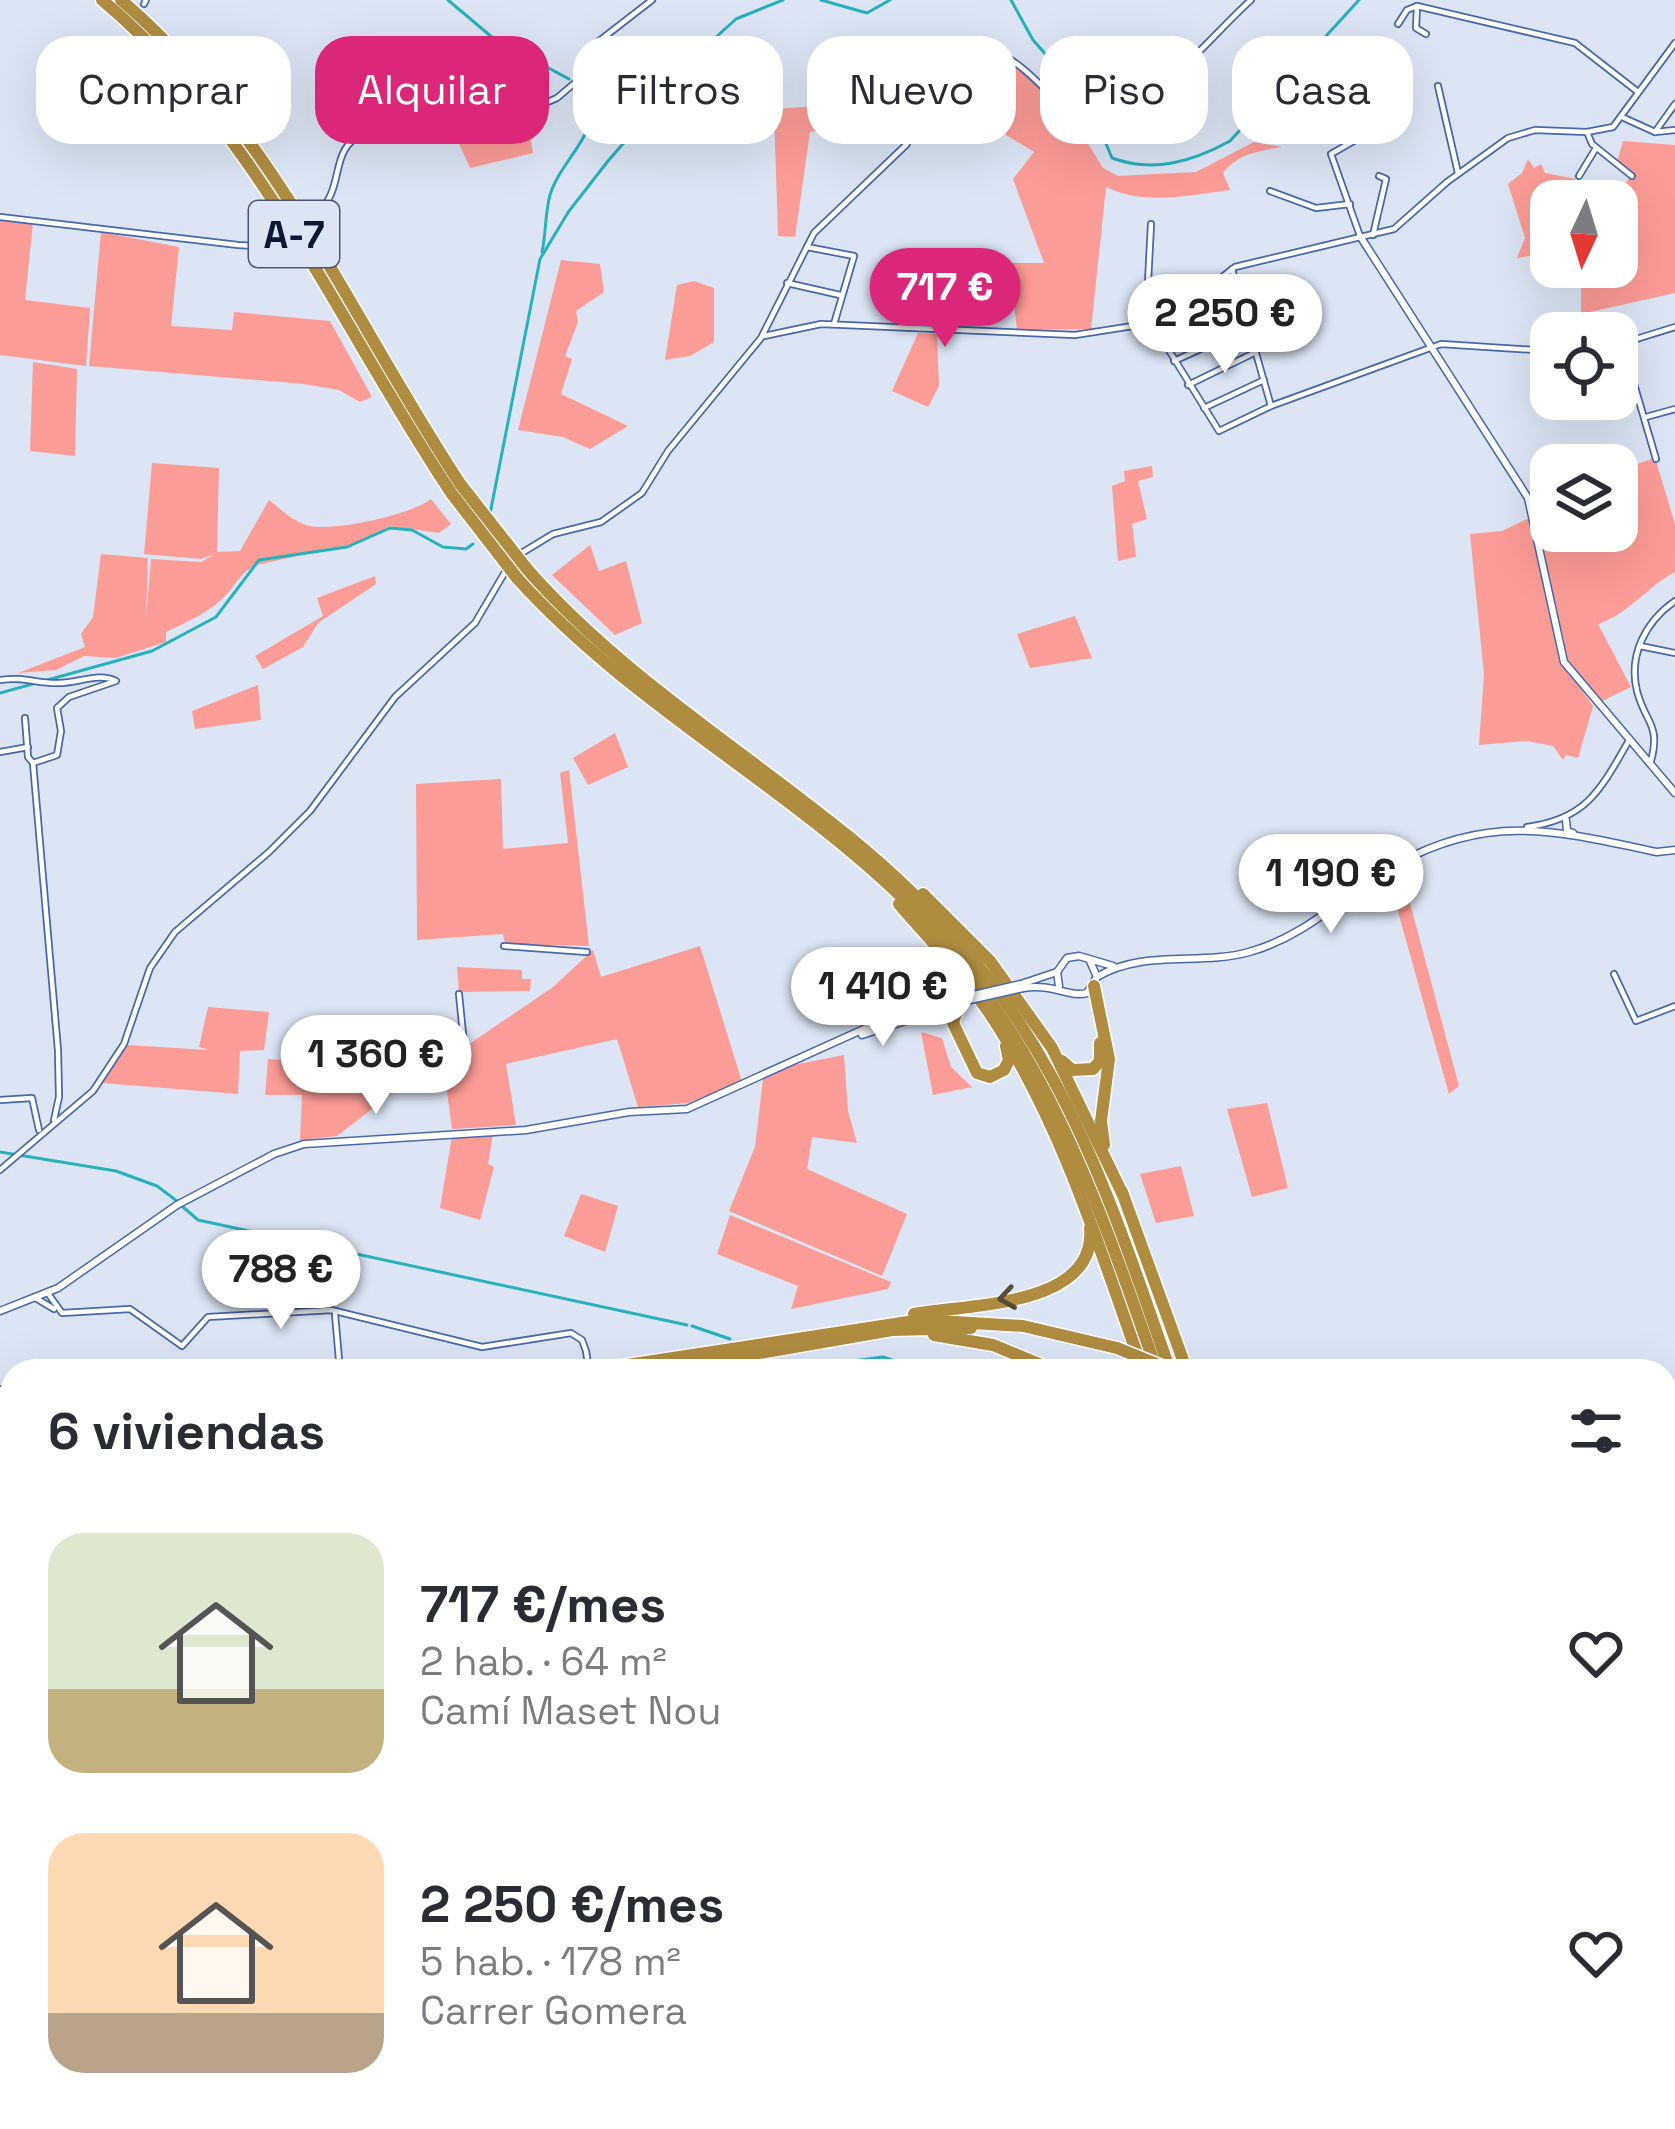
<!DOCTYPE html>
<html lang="es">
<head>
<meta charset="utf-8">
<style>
	:root { --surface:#fff; --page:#f2f2f3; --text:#2b2b33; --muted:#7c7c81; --accent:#db2777 }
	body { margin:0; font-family:"Space Grotesk",sans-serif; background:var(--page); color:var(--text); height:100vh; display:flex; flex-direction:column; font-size:45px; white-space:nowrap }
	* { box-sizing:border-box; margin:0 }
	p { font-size:39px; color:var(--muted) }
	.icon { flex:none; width:66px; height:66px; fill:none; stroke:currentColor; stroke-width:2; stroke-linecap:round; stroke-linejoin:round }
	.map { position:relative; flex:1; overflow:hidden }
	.details { position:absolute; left:0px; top:1359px; width:1677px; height:771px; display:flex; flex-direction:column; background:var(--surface); border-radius:36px 36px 0 0; box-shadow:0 12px 48px #0002 }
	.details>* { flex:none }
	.guide { position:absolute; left:36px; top:36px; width:1605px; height:108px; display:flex; gap:24px }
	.needle { width:78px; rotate:184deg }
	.tools { position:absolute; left:1530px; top:180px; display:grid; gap:24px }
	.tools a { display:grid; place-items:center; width:108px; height:108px; border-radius:24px; background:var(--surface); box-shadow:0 12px 48px #0002; font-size:60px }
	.price { position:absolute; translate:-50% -102px; padding:0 27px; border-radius:42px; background:#fff; color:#222; font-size:39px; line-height:78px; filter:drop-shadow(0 3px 6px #0008) }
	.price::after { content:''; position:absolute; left:50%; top:72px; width:36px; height:27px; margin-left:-18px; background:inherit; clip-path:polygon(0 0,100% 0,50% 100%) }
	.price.selected { background:var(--accent); color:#fff }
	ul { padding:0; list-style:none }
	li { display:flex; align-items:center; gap:36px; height:300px; padding:0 48px }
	li span { display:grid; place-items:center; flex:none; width:336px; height:240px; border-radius:36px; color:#555 }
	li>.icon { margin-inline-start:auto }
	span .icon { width:144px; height:144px; fill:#fffc; stroke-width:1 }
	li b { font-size:51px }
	h2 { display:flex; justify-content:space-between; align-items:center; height:144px; padding:0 48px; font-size:51px }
	.pill { padding:0 42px; border-radius:36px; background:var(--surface); box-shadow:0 12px 48px #0002; font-size:42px; line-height:108px }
	.pill.selected { background:var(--accent); color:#fff }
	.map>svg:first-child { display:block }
	.green { fill:#fc9c96 }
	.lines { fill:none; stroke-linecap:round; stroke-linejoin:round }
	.stream { stroke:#26b1bc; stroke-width:3 }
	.minor-casing { stroke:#4a68a8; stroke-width:8 }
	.tertiary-casing { stroke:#4a68a8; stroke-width:9 }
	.secondary-casing { stroke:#4a68a8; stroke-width:10 }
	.motorway-casing { stroke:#fff; stroke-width:15 }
	.minor { stroke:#fff; stroke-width:4.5 }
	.tertiary { stroke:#fff; stroke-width:6 }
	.secondary { stroke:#e7dcc6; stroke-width:8 }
	.motorway { stroke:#b08c41; stroke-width:12 }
	.rail { stroke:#2a364d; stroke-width:3; stroke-dasharray:18 9; stroke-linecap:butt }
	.minor-bridge-casing { stroke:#4a68a8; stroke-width:8; stroke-linecap:butt }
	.tertiary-bridge-casing { stroke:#4a68a8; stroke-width:9; stroke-linecap:butt }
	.secondary-bridge-casing { stroke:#4a68a8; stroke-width:10; stroke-linecap:butt }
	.motorway-bridge-casing { stroke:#fff; stroke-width:15; stroke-linecap:butt }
	.minor-bridge { stroke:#fff; stroke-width:4.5 }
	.tertiary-bridge { stroke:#fff; stroke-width:6 }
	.secondary-bridge { stroke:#e7dcc6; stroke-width:8 }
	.motorway-bridge { stroke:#b08c41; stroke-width:12 }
	.oneway { stroke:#564d39 }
	.labels { text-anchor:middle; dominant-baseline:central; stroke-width:12; stroke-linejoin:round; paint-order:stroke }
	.shield { fill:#dde5f4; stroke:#4b566c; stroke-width:3 }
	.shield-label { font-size:39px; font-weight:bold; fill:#0d1932 }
</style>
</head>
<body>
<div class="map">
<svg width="1675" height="2129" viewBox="0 0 1675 2129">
	<rect width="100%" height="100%" fill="#dde5f4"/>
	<g class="green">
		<path d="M1015 65 1048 93 1079 129 1103 168 1118 176 1196 172 1254 142 1282 147C1259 151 1237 154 1223 173L1230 190C1189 195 1145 206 1106 187L1091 329 1017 330 1009 263H1044L1013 179 1034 152 988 124 998 109 974 83Z"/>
		<polygon points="819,106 817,131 810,132 795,237 778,236 774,109"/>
		<polygon points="527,116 533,153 470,168 451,126"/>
		<polygon points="1623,141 1675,145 1675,293 1581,314 1581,267 1617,267 1615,201 1629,178 1617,162"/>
		<polygon points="1528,159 1534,168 1541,164 1545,173 1576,179 1564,201 1551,201 1551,220 1542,215 1547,253 1517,258 1525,238 1508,184 1522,173"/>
		<polygon points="0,220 33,223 25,300 90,308 86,366 0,355"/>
		<polygon points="101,232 179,247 171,326 232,330 234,312 330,321 372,397 360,402 339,390 304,384 89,366"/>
		<polygon points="561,260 600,264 604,292 576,311 578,322 565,356 572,359 561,394 628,426 590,449 563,437 518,430"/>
		<polygon points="694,281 714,288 714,342 690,356 665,360 677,285"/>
		<polygon points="918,333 937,334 939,386 928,407 892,391"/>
		<polygon points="33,362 77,369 75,456 30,451"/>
		<path d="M1655 458 1675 524V572C1646 587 1629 614 1598 624L1631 687 1600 702 1565 656 1536 513 1551 507V531H1617V471Z"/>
		<path d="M152 463 219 468 217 552 240 551 269 500C281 509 294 523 310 526 336 531 411 515 431 499L451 524 439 533 390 526 362 542 256 565C240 573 238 582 227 594 212 611 187 622 166 632V642L116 658 84 656 56 670 18 673 85 647 81 634 93 617 101 554 148 558 146 619 151 559 201 562 215 554 201 559 144 554Z"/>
		<polygon points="1152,466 1153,477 1138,481 1147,519 1132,524 1136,557 1118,561 1112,486 1125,481 1124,471"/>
		<polygon points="1531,517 1559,658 1593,706 1578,758 1566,755 1563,760 1553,746 1527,741 1479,745 1484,674 1470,534 1502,531"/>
		<polygon points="590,545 599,571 626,561 642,623 615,635 552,575"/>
		<polygon points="375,576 376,584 318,623 303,647 263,669 255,656 323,616 317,598"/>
		<polygon points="1075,616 1092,658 1030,668 1017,634"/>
		<polygon points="258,685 261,720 195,729 192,711"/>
		<polygon points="615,733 628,767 588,785 573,758"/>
		<polygon points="569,770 589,946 505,944 503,934 417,940 416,784 501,779 503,849 568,843 560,773"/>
		<polygon points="1400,866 1459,1086 1449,1094 1395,901 1372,888"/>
		<polygon points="700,946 742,1082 688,1103 638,1107 617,1039 506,1064 516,1125 452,1129 443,1062 553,987 593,950 601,977"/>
		<polygon points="457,967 522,970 522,979 531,979 530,991 459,992"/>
		<polygon points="208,1007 269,1012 264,1050 240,1051 238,1094 103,1083 127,1045 209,1050 199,1047"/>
		<polygon points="331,1027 390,1031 395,1091 337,1136 300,1140 302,1095 265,1095 268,1059 327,1064"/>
		<polygon points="921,1032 942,1038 951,1067 972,1087 933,1095"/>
		<polygon points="844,1055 848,1111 857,1143 812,1137 807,1169 907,1214 882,1276 729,1211 755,1147 763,1079 793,1065"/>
		<polygon points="1267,1103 1288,1188 1252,1197 1227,1109"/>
		<polygon points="493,1134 488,1164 494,1167 480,1220 440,1208 452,1136"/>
		<polygon points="1181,1166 1194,1216 1156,1223 1140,1174"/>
		<polygon points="581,1194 618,1206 605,1252 564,1236"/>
		<polygon points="730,1215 891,1282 888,1289 791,1309 798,1286 717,1254"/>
	</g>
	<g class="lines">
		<g class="stream">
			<polyline points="448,0 493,38 569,79"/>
			<polyline points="821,0 867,13 890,0"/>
			<path d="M1011 0 1033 40 1089 103 1112 158C1153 173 1192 162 1230 141L1359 0"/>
			<path d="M542 252C546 234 545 213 550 195 562 155 613 125 580 86"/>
			<polyline points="490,514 540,259 569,211 608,161 715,38 736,19 783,0"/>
			<polyline points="0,693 152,651 216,617 259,560 347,547 390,528 412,530 443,547 466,549 473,544"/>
			<polyline points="0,1152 116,1171 157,1186 177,1201"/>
			<polyline points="183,1207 198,1220 687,1325"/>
			<polyline points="692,1326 730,1339"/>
			<polyline points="756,1360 778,1371 883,1357 926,1371"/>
		</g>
		<defs>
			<g id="minor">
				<polyline points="144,4 146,0"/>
				<polyline points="1417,6 1416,28 1426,34"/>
				<polyline points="1398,24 1407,10 1417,6 1575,43 1638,92"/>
				<polyline points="1438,86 1458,173"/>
				<polyline points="1624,118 1655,132 1675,130"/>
				<polyline points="1587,132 1592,144 1632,176"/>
				<polyline points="1655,132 1675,104"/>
				<polyline points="1579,176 1596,148"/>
				<polyline points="1270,191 1316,208 1350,204"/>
				<path d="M318 212C346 188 328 149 363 134L522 113 557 98 577 81 590 48 652 0"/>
				<polyline points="0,217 238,245 256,246 276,238"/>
				<polyline points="1373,235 1386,179 1379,176"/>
				<polyline points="1360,236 1331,154 1380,126"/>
				<polyline points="807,247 854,256 834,324"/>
				<polyline points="1232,269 1271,406"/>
				<polyline points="787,283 840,295"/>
				<polyline points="1146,321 1151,224"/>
				<polyline points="1152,323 1219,431 1271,406 1441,344 1551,351"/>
				<polyline points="764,336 821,324 1075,335 1152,323 1180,310 1235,267 1394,229 1447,182 1508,138 1535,130 1587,132 1613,127 1675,43"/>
				<polyline points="1622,343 1656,459"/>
				<polyline points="1617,345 1675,327"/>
				<polyline points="1174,361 1249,327"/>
				<polyline points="1188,385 1256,352"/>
				<polyline points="1204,408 1264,380"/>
				<polyline points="1646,417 1675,409"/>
				<path d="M520 554 553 534 601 522 642 493 668 451 761 338 814 233 907 144 913 121 908 69 918 51C1006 29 1021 71 1080 122 1142 126 1208 38 1251 0"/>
				<polyline points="1640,646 1675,653"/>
				<path d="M0 680C25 676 37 684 59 683 78 683 100 672 116 681L69 697 57 708 61 731 57 755 33 763 58 1050 59 1097 54 1120"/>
				<polyline points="25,718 28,757 33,763"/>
				<polyline points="0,752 28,747"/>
				<path d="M1651 761C1661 724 1645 723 1637 691 1628 655 1646 621 1675 601"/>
				<path d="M1527 827C1586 819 1600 791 1628 742"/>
				<polyline points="504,946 587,952"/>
				<polyline points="1614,974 1636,1021 1675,1006"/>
				<polyline points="459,994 464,1044"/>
				<polyline points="0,1100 32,1098 39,1130"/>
				<polyline points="0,1170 93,1091 124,1044 150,968 175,932 269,852 310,811 395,697 475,623 505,572"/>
				<polyline points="47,1292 62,1313 130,1309 182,1346 208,1317 331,1310 482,1347 571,1333 582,1340 586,1351"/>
				<polyline points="34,1297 54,1309"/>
				<polyline points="335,1314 340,1371"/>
				<polyline points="0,1389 12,1423"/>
				<polyline points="0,2022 12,2017"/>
			</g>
			<g id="tertiary">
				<polyline points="1360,236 1528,498 1564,662 1675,793"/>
				<polyline points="1566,820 1567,831 1573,833"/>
				<path d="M1097 977C1143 949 1200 966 1249 952 1308 936 1347 892 1399 863 1492 812 1561 832 1657 852L1675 850"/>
				<polyline points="1021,984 1057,972"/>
				<polyline points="1059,986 1057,972 1067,958 1079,956 1113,966"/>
				<path d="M1023 988C1053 983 1070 998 1087 993L1097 977 1090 961"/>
				<polyline points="862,1035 970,1000"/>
				<polyline points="0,1311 58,1288 177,1205 274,1154 304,1144 526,1130 629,1112 687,1109 866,1028 969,996"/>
			</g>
			<polyline id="secondary" points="0,1999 12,1994"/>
			<g id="motorway">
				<path d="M102 0C259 131 340 327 452 494"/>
				<path d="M121 0C273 129 353 322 461 485"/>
				<path d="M527 569C619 674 741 749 848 836 1040 992 1093 1146 1170 1371"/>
				<path d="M517 578C633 707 792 787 914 909 1043 1038 1099 1204 1157 1371"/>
				<polyline points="923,894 990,961 1052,1048 1123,1195"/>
				<path d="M899 904C931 941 965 976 992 1017 1063 1126 1100 1250 1143 1371"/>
				<polyline points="1094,986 1109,1059 1101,1121 1104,1145"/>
				<polyline points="959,1002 953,1023 977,1073 990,1077 1004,1070 1009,1060 1006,1046"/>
				<polyline points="1062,1061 1072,1070 1093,1069 1100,1061 1100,1043"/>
				<polyline points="1122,1192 1187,1371"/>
				<path d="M914 1314C969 1304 1097 1307 1090 1228"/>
				<polyline points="934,1335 993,1345 1056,1371"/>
				<polyline points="588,1371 921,1320 1023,1326 1117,1348"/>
				<polyline points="656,1371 892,1330 971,1328"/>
				<polyline points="0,1471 12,1469"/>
				<polyline points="0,1621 12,1628"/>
				<polyline points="1517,2118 1524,2129"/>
				<polyline points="1530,2118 1537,2129"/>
			</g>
		</defs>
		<use href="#minor" class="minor-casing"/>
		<use href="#tertiary" class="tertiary-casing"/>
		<use href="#secondary" class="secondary-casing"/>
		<use href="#motorway" class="motorway-casing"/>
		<use href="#minor" class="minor"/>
		<use href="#tertiary" class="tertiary"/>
		<use href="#secondary" class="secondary"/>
		<use href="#motorway" class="motorway"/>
		<g class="rail">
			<polyline points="0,2059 12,2064"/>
			<polyline points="122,2118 147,2129"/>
		</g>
		<defs>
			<g id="minor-bridge">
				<polyline points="276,238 318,212"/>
				<polyline points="586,1351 589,1371"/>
			</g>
			<g id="tertiary-bridge">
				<polyline points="969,996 1021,984"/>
				<polyline points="970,1000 1023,988"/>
			</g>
			<polyline id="secondary-bridge" points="2,1448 12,1485"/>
			<g id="motorway-bridge">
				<polyline points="461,485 527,569"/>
				<polyline points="452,494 517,578"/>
				<polyline points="1117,1348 1174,1371"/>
			</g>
		</defs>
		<use href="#minor-bridge" class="minor-bridge-casing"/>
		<use href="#tertiary-bridge" class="tertiary-bridge-casing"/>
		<use href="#secondary-bridge" class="secondary-bridge-casing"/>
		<use href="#motorway-bridge" class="motorway-bridge-casing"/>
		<use href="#minor-bridge" class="minor-bridge"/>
		<use href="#tertiary-bridge" class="tertiary-bridge"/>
		<use href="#secondary-bridge" class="secondary-bridge"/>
		<use href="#motorway-bridge" class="motorway-bridge"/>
	</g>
	<defs><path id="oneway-chevron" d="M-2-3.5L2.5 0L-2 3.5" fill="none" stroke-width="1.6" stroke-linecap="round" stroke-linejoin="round" transform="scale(3)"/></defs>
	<use class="oneway" href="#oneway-chevron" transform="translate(1007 1298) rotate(171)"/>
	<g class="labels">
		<rect class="shield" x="249" y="201" width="90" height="66" rx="9"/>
		<g class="shield-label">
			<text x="294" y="234">A-7</text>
		</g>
	</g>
</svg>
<div class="tools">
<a><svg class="needle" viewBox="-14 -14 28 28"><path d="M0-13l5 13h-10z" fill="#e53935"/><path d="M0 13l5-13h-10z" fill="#7c7c81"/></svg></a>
<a><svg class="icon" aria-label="locate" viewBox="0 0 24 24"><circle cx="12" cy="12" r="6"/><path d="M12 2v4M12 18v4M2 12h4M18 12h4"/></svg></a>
<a><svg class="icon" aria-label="layers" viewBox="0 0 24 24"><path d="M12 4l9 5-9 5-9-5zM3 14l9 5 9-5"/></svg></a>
</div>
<b class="price selected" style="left:945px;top:350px">717 €</b>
<b class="price" style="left:1225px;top:376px">2 250 €</b>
<b class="price" style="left:1331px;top:936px">1 190 €</b>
<b class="price" style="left:883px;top:1049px">1 410 €</b>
<b class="price" style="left:376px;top:1117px">1 360 €</b>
<b class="price" style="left:281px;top:1332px">788 €</b>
<div class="guide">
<a class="pill">Comprar</a>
<a class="pill selected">Alquilar</a>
<a class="pill">Filtros</a>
<a class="pill">Nuevo</a>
<a class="pill">Piso</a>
<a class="pill">Casa</a>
</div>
<section class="details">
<h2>6 viviendas<svg class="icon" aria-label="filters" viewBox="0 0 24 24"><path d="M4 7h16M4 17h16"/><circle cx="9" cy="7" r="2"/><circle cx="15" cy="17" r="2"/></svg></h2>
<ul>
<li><span style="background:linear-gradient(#dfe7d0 65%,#c2b280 0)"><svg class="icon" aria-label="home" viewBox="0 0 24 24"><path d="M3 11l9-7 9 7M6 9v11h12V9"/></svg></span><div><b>717 €/mes</b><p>2 hab. · 64 m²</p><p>Camí Maset Nou</p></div><svg class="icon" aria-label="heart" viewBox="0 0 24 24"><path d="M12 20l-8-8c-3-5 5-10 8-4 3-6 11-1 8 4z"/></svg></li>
<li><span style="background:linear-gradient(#ffd9b3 75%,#b9a48a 0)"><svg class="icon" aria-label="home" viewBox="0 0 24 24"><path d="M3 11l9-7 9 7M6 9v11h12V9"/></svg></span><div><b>2 250 €/mes</b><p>5 hab. · 178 m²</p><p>Carrer Gomera</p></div><svg class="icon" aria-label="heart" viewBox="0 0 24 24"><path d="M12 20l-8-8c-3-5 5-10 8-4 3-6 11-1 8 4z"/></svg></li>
</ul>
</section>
</div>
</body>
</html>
